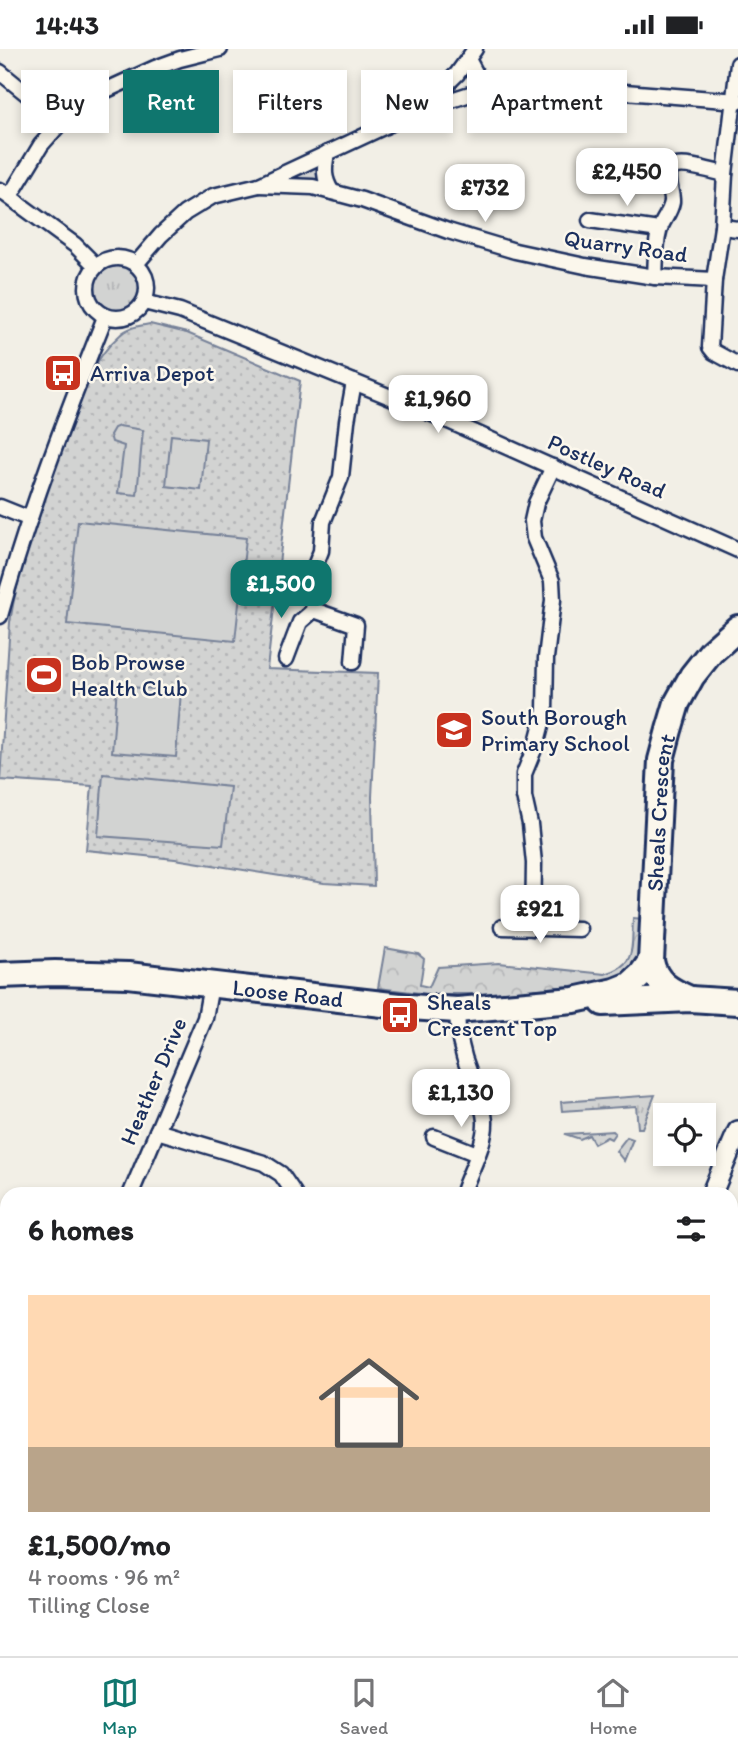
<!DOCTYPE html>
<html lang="en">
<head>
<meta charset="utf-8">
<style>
	:root { --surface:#fff; --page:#f6f6f6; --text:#202124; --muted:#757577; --line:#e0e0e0; --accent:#0f766e }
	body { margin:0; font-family:Itim,sans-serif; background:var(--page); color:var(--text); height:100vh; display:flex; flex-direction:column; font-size:26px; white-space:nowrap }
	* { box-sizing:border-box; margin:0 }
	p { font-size:23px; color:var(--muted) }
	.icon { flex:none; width:38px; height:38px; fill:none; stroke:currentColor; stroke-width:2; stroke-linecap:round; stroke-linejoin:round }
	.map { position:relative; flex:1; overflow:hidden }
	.sheet { position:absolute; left:0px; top:1138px; width:738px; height:471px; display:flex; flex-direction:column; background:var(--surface); border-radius:21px 21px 0 0; box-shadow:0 4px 10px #0003 }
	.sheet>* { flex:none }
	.top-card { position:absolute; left:21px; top:21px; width:696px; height:63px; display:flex; gap:14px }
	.tools { position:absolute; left:653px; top:1054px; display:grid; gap:14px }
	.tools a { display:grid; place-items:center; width:63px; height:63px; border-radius:0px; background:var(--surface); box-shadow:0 4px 10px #0003; font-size:35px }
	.price { position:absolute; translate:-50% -60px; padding:0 16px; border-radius:14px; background:#fff; color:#222; font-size:23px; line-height:46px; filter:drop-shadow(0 2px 4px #0008) }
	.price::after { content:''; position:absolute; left:50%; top:42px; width:21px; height:16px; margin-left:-10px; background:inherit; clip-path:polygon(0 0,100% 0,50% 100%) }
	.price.on { background:var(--accent); color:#fff }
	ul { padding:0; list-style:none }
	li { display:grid; align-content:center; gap:14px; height:371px; padding:0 28px }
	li+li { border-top:2px solid var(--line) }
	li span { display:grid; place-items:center; height:217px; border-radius:0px; color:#555 }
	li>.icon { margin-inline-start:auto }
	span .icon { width:126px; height:126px; fill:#fffc; stroke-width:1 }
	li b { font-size:30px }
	h2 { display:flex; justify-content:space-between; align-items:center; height:84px; padding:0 28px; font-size:30px }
	.tag { padding:0 24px; border-radius:0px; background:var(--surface); box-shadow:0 4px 10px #0003; font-size:24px; line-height:63px }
	.tag.on { background:var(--accent); color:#fff }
	.status { display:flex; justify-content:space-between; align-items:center; height:49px; padding:0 35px; background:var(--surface); direction:ltr }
	.status svg { height:19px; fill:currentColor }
	.tabs { display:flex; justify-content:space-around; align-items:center; height:98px; border-top:2px solid var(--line); background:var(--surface); font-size:19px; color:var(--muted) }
	.tabs a { display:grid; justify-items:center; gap:4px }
	.tabs .on { color:var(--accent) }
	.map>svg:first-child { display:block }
	.grass { fill:url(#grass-tufts); stroke:#768198; stroke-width:2 }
	.forest { fill:url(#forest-crowns); stroke:#768198; stroke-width:2 }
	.park { fill:url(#park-dots); stroke:#768198; stroke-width:2 }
	.garden { fill:#d2d3d2; stroke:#768198; stroke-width:2 }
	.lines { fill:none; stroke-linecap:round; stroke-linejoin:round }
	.street-casing { stroke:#1b2f5e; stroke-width:19 }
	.secondary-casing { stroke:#1b2f5e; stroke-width:24 }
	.highway-casing { stroke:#1b2f5e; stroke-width:30 }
	.street { stroke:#fbf7ec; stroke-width:14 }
	.secondary { stroke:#fbf7ec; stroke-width:19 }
	.highway { stroke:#fbf7ec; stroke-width:24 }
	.labels { text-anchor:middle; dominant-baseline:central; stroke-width:5; stroke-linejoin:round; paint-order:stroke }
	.street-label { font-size:23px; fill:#1b2f5e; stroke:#fbf7ec }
	.poi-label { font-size:23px; fill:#1b2f5e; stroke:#fbf7ec; text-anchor:start }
</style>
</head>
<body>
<div class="status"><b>14:43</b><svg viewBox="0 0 49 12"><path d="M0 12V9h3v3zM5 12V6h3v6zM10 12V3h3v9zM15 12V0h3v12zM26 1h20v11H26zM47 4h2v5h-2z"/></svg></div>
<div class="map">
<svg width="738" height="1607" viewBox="0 0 738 1607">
	<defs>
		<pattern id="grass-tufts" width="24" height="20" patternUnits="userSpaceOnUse" patternTransform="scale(1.75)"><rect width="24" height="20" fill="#d2d3d2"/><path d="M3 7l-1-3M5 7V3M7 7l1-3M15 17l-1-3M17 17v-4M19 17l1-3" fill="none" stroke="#b4b5b7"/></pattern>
		<pattern id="forest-crowns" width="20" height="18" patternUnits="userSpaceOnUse" patternTransform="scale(1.75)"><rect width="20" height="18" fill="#d2d3d2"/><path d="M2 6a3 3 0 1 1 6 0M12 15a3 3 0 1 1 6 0" fill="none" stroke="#b4b5b7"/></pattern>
		<pattern id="park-dots" width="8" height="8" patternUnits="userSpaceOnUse" patternTransform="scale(1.75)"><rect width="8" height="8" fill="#d2d3d2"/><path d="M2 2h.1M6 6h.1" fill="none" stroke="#b4b5b7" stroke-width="1.8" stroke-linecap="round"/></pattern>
	</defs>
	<rect width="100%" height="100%" fill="#f2efe6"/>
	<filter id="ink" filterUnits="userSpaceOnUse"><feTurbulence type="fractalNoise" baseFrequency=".0143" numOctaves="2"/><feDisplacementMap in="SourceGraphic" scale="14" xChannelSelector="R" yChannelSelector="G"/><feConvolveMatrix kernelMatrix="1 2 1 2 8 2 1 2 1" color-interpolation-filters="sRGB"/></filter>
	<g filter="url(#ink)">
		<g class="grass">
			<polygon points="320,113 318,127 320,134 278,131"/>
			<circle cx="116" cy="240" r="24"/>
			<polygon points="655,1046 642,1079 638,1079 636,1057 562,1062 561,1053"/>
			<polygon points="613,1082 615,1084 611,1090 607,1088 594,1095 589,1086 580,1090 565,1085"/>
			<polygon points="627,1088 633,1090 624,1112 616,1102"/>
			<polygon points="253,1601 479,1601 477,1607 255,1607"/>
		</g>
		<path class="forest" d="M633 869 643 870 641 906 636 915 626 925 615 930 581 936 487 945H428L378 939 385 899 418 905 424 910 420 936 429 938 438 918 499 914 605 925C638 915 631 899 633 869Z"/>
		<path class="park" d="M150 275 187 284 300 332 267 620 378 624 372 748 374 837 324 834 175 810 86 801 92 737 0 731 10 573C19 515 40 459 60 404 75 364 87 314 120 286 128 278 139 277 150 275Z"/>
		<g class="garden">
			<polygon points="119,377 143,381 137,446 118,444 124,397 112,393 110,386 114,379"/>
			<polygon points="171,386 206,390 201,441 166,437"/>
			<polygon points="78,472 246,489 235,592 67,575"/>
			<polygon points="117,637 181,642 176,708 112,703"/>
			<polygon points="103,725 230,738 223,796 98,787"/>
		</g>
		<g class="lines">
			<defs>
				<g id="street">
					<polyline points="468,10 486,44"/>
					<polyline points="738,15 725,125 722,178 714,231 710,298 714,303 738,316"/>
					<polyline points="0,23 60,72"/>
					<polyline points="424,60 473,44 533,42 612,42 738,52"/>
					<path d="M327 104C324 120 323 129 332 143"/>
					<polyline points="259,136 313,138 362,151 448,182 515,202 585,217 655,228 714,231"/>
					<polyline points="0,141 75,196 95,216"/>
					<polyline points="10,147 41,96 78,54 155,19 180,10 220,0"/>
					<polyline points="590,171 659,181"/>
					<polyline points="722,178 738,180"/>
					<circle cx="117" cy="239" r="30"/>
					<polyline points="136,215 161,186 185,164 213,147 259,136 420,61 457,25 475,0"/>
					<path d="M655 228C656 213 655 197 659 183 661 172 670 165 672 153 673 143 662 121 676 117 687 114 714 123 725 125"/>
					<polyline points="144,253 180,262 442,369 738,501"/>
					<polyline points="0,458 30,470"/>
					<path d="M0 567C28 465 66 366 105 268"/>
					<polyline points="286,610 300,573 314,561"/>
					<polyline points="353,613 356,576 314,561 311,538 313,522 321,502 323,473 341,428 347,372 354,333"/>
					<polyline points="502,878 579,880"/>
					<polyline points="533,879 534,814 530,775 524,748 524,725 537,693 545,662 546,609 553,551 552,532 534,489 532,472 536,454 553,418"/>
					<path d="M457 961C457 983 462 1005 470 1025 475 1040 484 1056 485 1072 486 1094 471 1120 464 1140"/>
					<polyline points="157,1082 264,1114 281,1125 294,1144"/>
					<polyline points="434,1088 477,1105"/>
					<polyline points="131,1144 205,969 211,936"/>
					<polyline points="732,1431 738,1434"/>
					<polyline points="0,1445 7,1446"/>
					<polyline points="626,1607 628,1601"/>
					<polyline points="657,1607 659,1601"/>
				</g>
				<g id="secondary">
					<polyline points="712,1144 738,1082"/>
					<polyline points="732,1238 738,1240"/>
				</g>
				<g id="highway">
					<path id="s1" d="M0 926 55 924 128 926 409 958 457 961 574 951 615 942 630 936 641 926 651 912"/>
					<path id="s2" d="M690 950C671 942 655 934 651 912L661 711 669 681 677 654 692 627 711 603 738 579"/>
					<polyline points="603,954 690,950 738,953"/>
				</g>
			</defs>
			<use href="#street" class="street-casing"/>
			<use href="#secondary" class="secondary-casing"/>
			<use href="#highway" class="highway-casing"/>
			<use href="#street" class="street"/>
			<use href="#secondary" class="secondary"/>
			<use href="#highway" class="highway"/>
		</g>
	</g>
	<defs>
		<symbol id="bus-square" viewBox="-11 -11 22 22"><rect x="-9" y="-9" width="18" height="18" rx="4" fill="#c8321e" stroke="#fbf7ec"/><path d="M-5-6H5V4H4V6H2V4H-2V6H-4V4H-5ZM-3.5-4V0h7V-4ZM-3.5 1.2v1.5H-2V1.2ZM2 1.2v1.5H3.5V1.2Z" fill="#fff"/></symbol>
		<symbol id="stadium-square" viewBox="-11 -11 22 22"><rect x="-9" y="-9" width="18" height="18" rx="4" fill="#c8321e" stroke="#fbf7ec"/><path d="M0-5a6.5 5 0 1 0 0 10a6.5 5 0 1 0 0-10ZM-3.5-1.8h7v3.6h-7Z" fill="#fff"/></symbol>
		<symbol id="school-square" viewBox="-11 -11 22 22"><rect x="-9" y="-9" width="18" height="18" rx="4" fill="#c8321e" stroke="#fbf7ec"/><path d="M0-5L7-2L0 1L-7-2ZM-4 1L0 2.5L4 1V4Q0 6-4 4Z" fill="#fff"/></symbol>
	</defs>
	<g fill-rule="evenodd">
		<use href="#bus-square" x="41" y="302" width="44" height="44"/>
		<use href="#stadium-square" x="22" y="604" width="44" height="44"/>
		<use href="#school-square" x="432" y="659" width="44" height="44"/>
		<use href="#bus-square" x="378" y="944" width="44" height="44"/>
	</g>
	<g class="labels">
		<g class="street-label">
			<text transform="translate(626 197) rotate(8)">Quarry Road</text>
			<text transform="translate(607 417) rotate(24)">Postley Road</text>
			<text stroke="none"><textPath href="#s2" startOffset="206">Sheals Crescent</textPath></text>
			<text stroke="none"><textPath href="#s1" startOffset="289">Loose Road</textPath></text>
			<text transform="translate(153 1032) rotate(-67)">Heather Drive</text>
		</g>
		<g class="poi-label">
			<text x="90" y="324">Arriva Depot</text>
			<text x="71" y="613">Bob Prowse<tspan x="71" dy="26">Health Club</tspan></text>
			<text x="481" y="668">South Borough<tspan x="481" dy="26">Primary School</tspan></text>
			<text x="427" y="953">Sheals<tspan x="427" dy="26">Crescent Top</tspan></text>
		</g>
	</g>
</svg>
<div class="tools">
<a><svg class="icon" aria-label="locate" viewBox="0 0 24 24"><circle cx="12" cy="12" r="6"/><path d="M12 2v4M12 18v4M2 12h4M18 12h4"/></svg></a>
</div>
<b class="price" style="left:627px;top:159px">£2,450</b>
<b class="price" style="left:485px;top:175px">£732</b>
<b class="price" style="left:438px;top:386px">£1,960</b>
<b class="price on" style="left:281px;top:571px">£1,500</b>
<b class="price" style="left:540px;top:896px">£921</b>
<b class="price" style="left:461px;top:1080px">£1,130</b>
<div class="top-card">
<a class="tag">Buy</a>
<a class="tag on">Rent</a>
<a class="tag">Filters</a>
<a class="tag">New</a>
<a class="tag">Apartment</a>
</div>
<section class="sheet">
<h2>6 homes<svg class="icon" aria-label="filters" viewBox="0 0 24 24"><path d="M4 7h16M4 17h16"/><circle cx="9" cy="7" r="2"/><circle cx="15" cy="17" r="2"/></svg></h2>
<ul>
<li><span style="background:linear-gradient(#ffd9b3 70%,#b9a48a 0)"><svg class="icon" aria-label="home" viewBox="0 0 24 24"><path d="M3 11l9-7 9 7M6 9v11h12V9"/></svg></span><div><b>£1,500/mo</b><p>4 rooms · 96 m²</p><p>Tilling Close</p></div></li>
</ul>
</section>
</div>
<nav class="tabs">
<a class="on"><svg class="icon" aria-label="map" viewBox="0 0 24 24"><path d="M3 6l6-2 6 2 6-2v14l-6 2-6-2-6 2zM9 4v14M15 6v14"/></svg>Map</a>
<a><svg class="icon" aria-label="saved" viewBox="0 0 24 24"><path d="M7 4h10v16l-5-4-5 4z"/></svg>Saved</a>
<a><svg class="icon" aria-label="home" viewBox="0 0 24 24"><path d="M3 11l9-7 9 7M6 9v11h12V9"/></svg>Home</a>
</nav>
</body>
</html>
